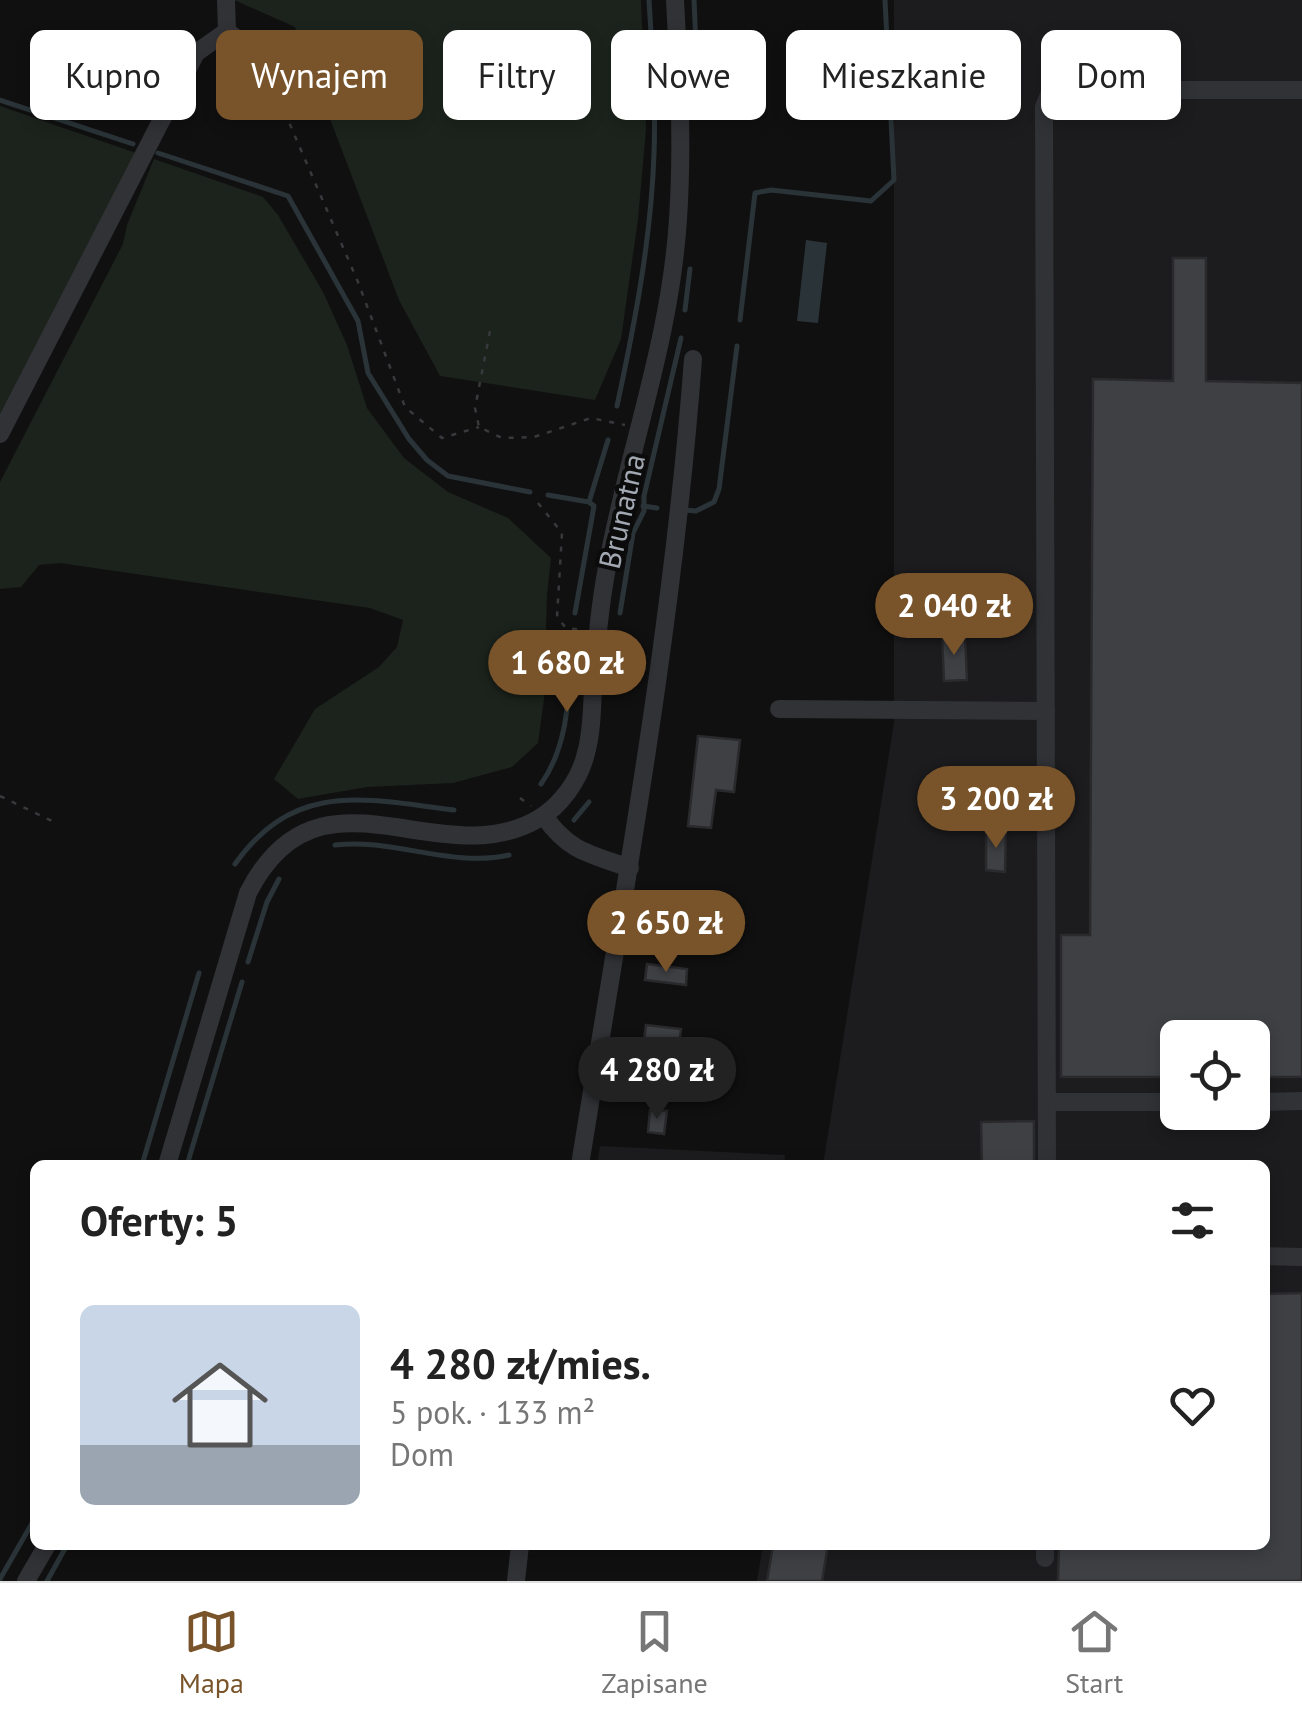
<!DOCTYPE html>
<html lang="pl">
<head>
<meta charset="utf-8">
<style>
	:root { --surface:#fff; --page:#f2f2f2; --text:#222; --muted:#767676; --line:#e0e0e0; --accent:#79542a }
	body { margin:0; font-family:"PT Sans",sans-serif; background:var(--page); color:var(--text); height:100vh; display:flex; flex-direction:column; font-size:38px; white-space:nowrap }
	* { box-sizing:border-box; margin:0 }
	p { font-size:32px; color:var(--muted) }
	.icon { flex:none; width:55px; height:55px; fill:none; stroke:currentColor; stroke-width:2; stroke-linecap:round; stroke-linejoin:round }
	.map { position:relative; flex:1; overflow:hidden }
	.drawer { position:absolute; left:30px; top:1160px; width:1240px; height:390px; display:flex; flex-direction:column; background:var(--surface); border-radius:15px; box-shadow:0 5px 15px #0003 }
	.drawer>* { flex:none }
	.hud { position:absolute; left:30px; top:30px; width:1242px; height:90px; display:flex; gap:20px }
	.controls { position:absolute; left:1160px; top:1020px; display:grid; gap:20px }
	.controls a { display:grid; place-items:center; width:110px; height:110px; border-radius:15px; background:var(--surface); box-shadow:0 5px 15px #0003; font-size:50px }
	.price { position:absolute; translate:-50% -85px; padding:0 22px; border-radius:35px; background:var(--accent); color:#fff; font-size:32px; line-height:65px; filter:drop-shadow(0 2px 5px #0008) }
	.price::after { content:''; position:absolute; left:50%; top:60px; width:30px; height:22px; margin-left:-15px; background:inherit; clip-path:polygon(0 0,100% 0,50% 100%) }
	.price.current { background:#222; color:#fff }
	ul { padding:0; list-style:none }
	li { display:flex; align-items:center; gap:30px; height:250px; padding:0 50px }
	li+li { border-top:2px solid var(--line) }
	li span { display:grid; place-items:center; flex:none; width:280px; height:200px; border-radius:15px; color:#555 }
	li>.icon { margin-inline-start:auto }
	span .icon { width:120px; height:120px; fill:#fffc; stroke-width:1 }
	li b { font-size:42px }
	h2 { display:flex; justify-content:space-between; align-items:center; height:120px; padding:0 50px; font-size:42px }
	.pill { padding:0 35px; border-radius:15px; background:var(--surface); box-shadow:0 5px 15px #0003; font-size:35px; line-height:90px }
	.pill.current { background:var(--accent); color:#fff }
	.tab-bar { display:flex; justify-content:space-around; align-items:center; height:140px; border-top:2px solid var(--line); background:var(--surface); font-size:28px; color:var(--muted) }
	.tab-bar a { display:grid; justify-items:center; gap:5px }
	.tab-bar .current { color:var(--accent) }
	.map>svg:first-child { display:block }
	.built { fill:#1c1c1e; fill-rule:evenodd }
	.green { fill:#1c231c }
	.water { fill:#2a3438 }
	.lines { fill:none; stroke-linecap:round; stroke-linejoin:round }
	.stream { stroke:#2a3438; stroke-width:5 }
	.building { fill:#3f4044; stroke:#2a2a2d; stroke-width:2.5 }
	.path { stroke:#37393c; stroke-width:2.5; stroke-dasharray:5 8; stroke-linecap:butt }
	.minor { stroke:#313236; stroke-width:18 }
	.labels { text-anchor:middle; dominant-baseline:central; stroke-width:8; stroke-linejoin:round; paint-order:stroke }
	.street-label { font-size:30px; fill:#a2a8b1; stroke:#0b0b0c }
</style>
</head>
<body>
<div class="map">
<svg width="1302" height="1581" viewBox="0 0 1302 1581">
	<rect width="100%" height="100%" fill="#101011"/>
	<g class="built">
		<path d="M894 0H1302V1581H757L763 1545H1265V1165H823L894 723ZM1178 1038H1252V1112H1178Z"/>
		<polygon points="600,1146 785,1155 784,1165 597,1165"/>
	</g>
	<g class="green">
		<polygon points="234,0 641,0 646,129 638,219 621,339 595,400 440,376 399,300 295,27"/>
		<polygon points="0,106 136,153 0,417"/>
		<polygon points="154,159 263,197 278,215 323,292 347,345 367,408 404,458 448,492 508,518 551,558 547,595 544,699 538,743 512,767 453,783 367,787 298,799 274,779 315,709 379,667 397,647 403,620 370,608 60,563 39,565 21,587 0,589 0,482 123,244 127,225"/>
	</g>
	<polygon class="water" points="806,240 827,243 818,323 797,321"/>
	<g class="lines">
		<g class="stream">
			<polyline points="694,0 698,90"/>
			<polyline points="0,100 133,144"/>
			<polyline points="158,153 288,196 358,321 368,373 409,439 427,460 448,476 530,492"/>
			<polyline points="685,310 690,269"/>
			<polyline points="740,320 755,193 771,190 871,201 894,180 885,0"/>
			<path d="M617 406C635 322 651 240 654 154 656 103 652 51 649 0"/>
			<polyline points="548,495 589,502"/>
			<polyline points="643,506 657,508"/>
			<polyline points="685,510 696,511 714,502 719,489 737,346"/>
			<polyline points="575,613 594,506 589,502 608,440"/>
			<polyline points="620,613 633,533 644,511 644,496 681,338"/>
			<path d="M541 784C570 743 568 693 572 645"/>
			<polyline points="574,820 589,802"/>
			<path d="M335 845C393 838 451 868 509 855"/>
			<path d="M235 864C295 780 364 799 454 810"/>
			<polyline points="248,962 267,902 279,879"/>
			<polyline points="142,1165 199,973"/>
			<polyline points="187,1165 242,982"/>
			<polyline points="0,1579 35,1518"/>
			<polyline points="47,1581 67,1545"/>
		</g>
	</g>
	<g class="building">
		<polygon points="1173,258 1206,258 1206,381 1302,383 1302,1077 1252,1077 1252,1038 1178,1038 1178,1077 1061,1077 1061,935 1090,935 1093,379 1173,381"/>
		<polygon points="942,635 965,636 967,680 944,681"/>
		<polygon points="698,736 740,740 734,792 716,790 711,828 688,826"/>
		<polygon points="1006,831 1005,872 986,870 986,832"/>
		<polygon points="647,964 687,969 686,985 645,980"/>
		<polygon points="646,1025 681,1029 675,1076 640,1072"/>
		<polygon points="650,1110 667,1111 664,1134 648,1132"/>
		<polygon points="1034,1121 1034,1165 982,1165 981,1122"/>
		<polygon points="1302,1293 1302,1581 1058,1581 1059,1545 1265,1545 1265,1294"/>
		<polygon points="773,1545 828,1545 822,1581 767,1581"/>
	</g>
	<g class="lines">
		<g class="path">
			<polyline points="269,76 358,282 405,407 442,438 479,427"/>
			<polyline points="490,331 475,408 479,427 502,438 534,437 591,418 625,425"/>
			<polyline points="538,503 562,533 557,617 566,628 583,630"/>
			<polyline points="0,796 52,821"/>
			<polyline points="520,798 531,806"/>
		</g>
		<g class="minor">
			<polyline points="225,106 244,65 238,40 227,31 226,0"/>
			<polyline points="0,434 196,53 227,31"/>
			<polyline points="779,709 1046,711"/>
			<path d="M544 816C569 852 590 854 630 868"/>
			<polyline points="1047,1102 1178,1102"/>
			<polyline points="1252,1102 1302,1101"/>
			<path d="M167 1165 248 893C319 753 438 877 538 819 561 806 580 779 586 753 592 732 592 708 593 686 596 648 599 611 606 573 627 452 670 345 678 219 683 146 679 73 675 0"/>
			<path d="M580 1165C623 897 673 630 693 359"/>
			<polyline points="1047,1165 1044,107 1049,95 1066,90 1302,90"/>
			<polyline points="1265,1256 1302,1257"/>
			<polyline points="1045,1558 1045,1545"/>
			<polyline points="26,1581 47,1545"/>
			<polyline points="516,1581 520,1545"/>
		</g>
	</g>
	<g class="labels">
		<g class="street-label">
			<text transform="translate(621 511) rotate(-77)">Brunatna</text>
		</g>
	</g>
</svg>
<div class="controls">
<a><svg class="icon" aria-label="locate" viewBox="0 0 24 24"><circle cx="12" cy="12" r="6"/><path d="M12 2v4M12 18v4M2 12h4M18 12h4"/></svg></a>
</div>
<b class="price" style="left:954px;top:658px">2 040 zł</b>
<b class="price" style="left:567px;top:715px">1 680 zł</b>
<b class="price" style="left:996px;top:851px">3 200 zł</b>
<b class="price" style="left:666px;top:975px">2 650 zł</b>
<b class="price current" style="left:657px;top:1122px">4 280 zł</b>
<div class="hud">
<a class="pill">Kupno</a>
<a class="pill current">Wynajem</a>
<a class="pill">Filtry</a>
<a class="pill">Nowe</a>
<a class="pill">Mieszkanie</a>
<a class="pill">Dom</a>
</div>
<section class="drawer">
<h2>Oferty: 5<svg class="icon" aria-label="filters" viewBox="0 0 24 24"><path d="M4 7h16M4 17h16"/><circle cx="9" cy="7" r="2"/><circle cx="15" cy="17" r="2"/></svg></h2>
<ul>
<li><span style="background:linear-gradient(#c9d6e8 70%,#9aa5b1 0)"><svg class="icon" aria-label="home" viewBox="0 0 24 24"><path d="M3 11l9-7 9 7M6 9v11h12V9"/></svg></span><div><b>4 280 zł/mies.</b><p>5 pok. · 133 m²</p><p>Dom</p></div><svg class="icon" aria-label="heart" viewBox="0 0 24 24"><path d="M12 20l-8-8c-3-5 5-10 8-4 3-6 11-1 8 4z"/></svg></li>
</ul>
</section>
</div>
<nav class="tab-bar">
<a class="current"><svg class="icon" aria-label="map" viewBox="0 0 24 24"><path d="M3 6l6-2 6 2 6-2v14l-6 2-6-2-6 2zM9 4v14M15 6v14"/></svg>Mapa</a>
<a><svg class="icon" aria-label="saved" viewBox="0 0 24 24"><path d="M7 4h10v16l-5-4-5 4z"/></svg>Zapisane</a>
<a><svg class="icon" aria-label="home" viewBox="0 0 24 24"><path d="M3 11l9-7 9 7M6 9v11h12V9"/></svg>Start</a>
</nav>
</body>
</html>
